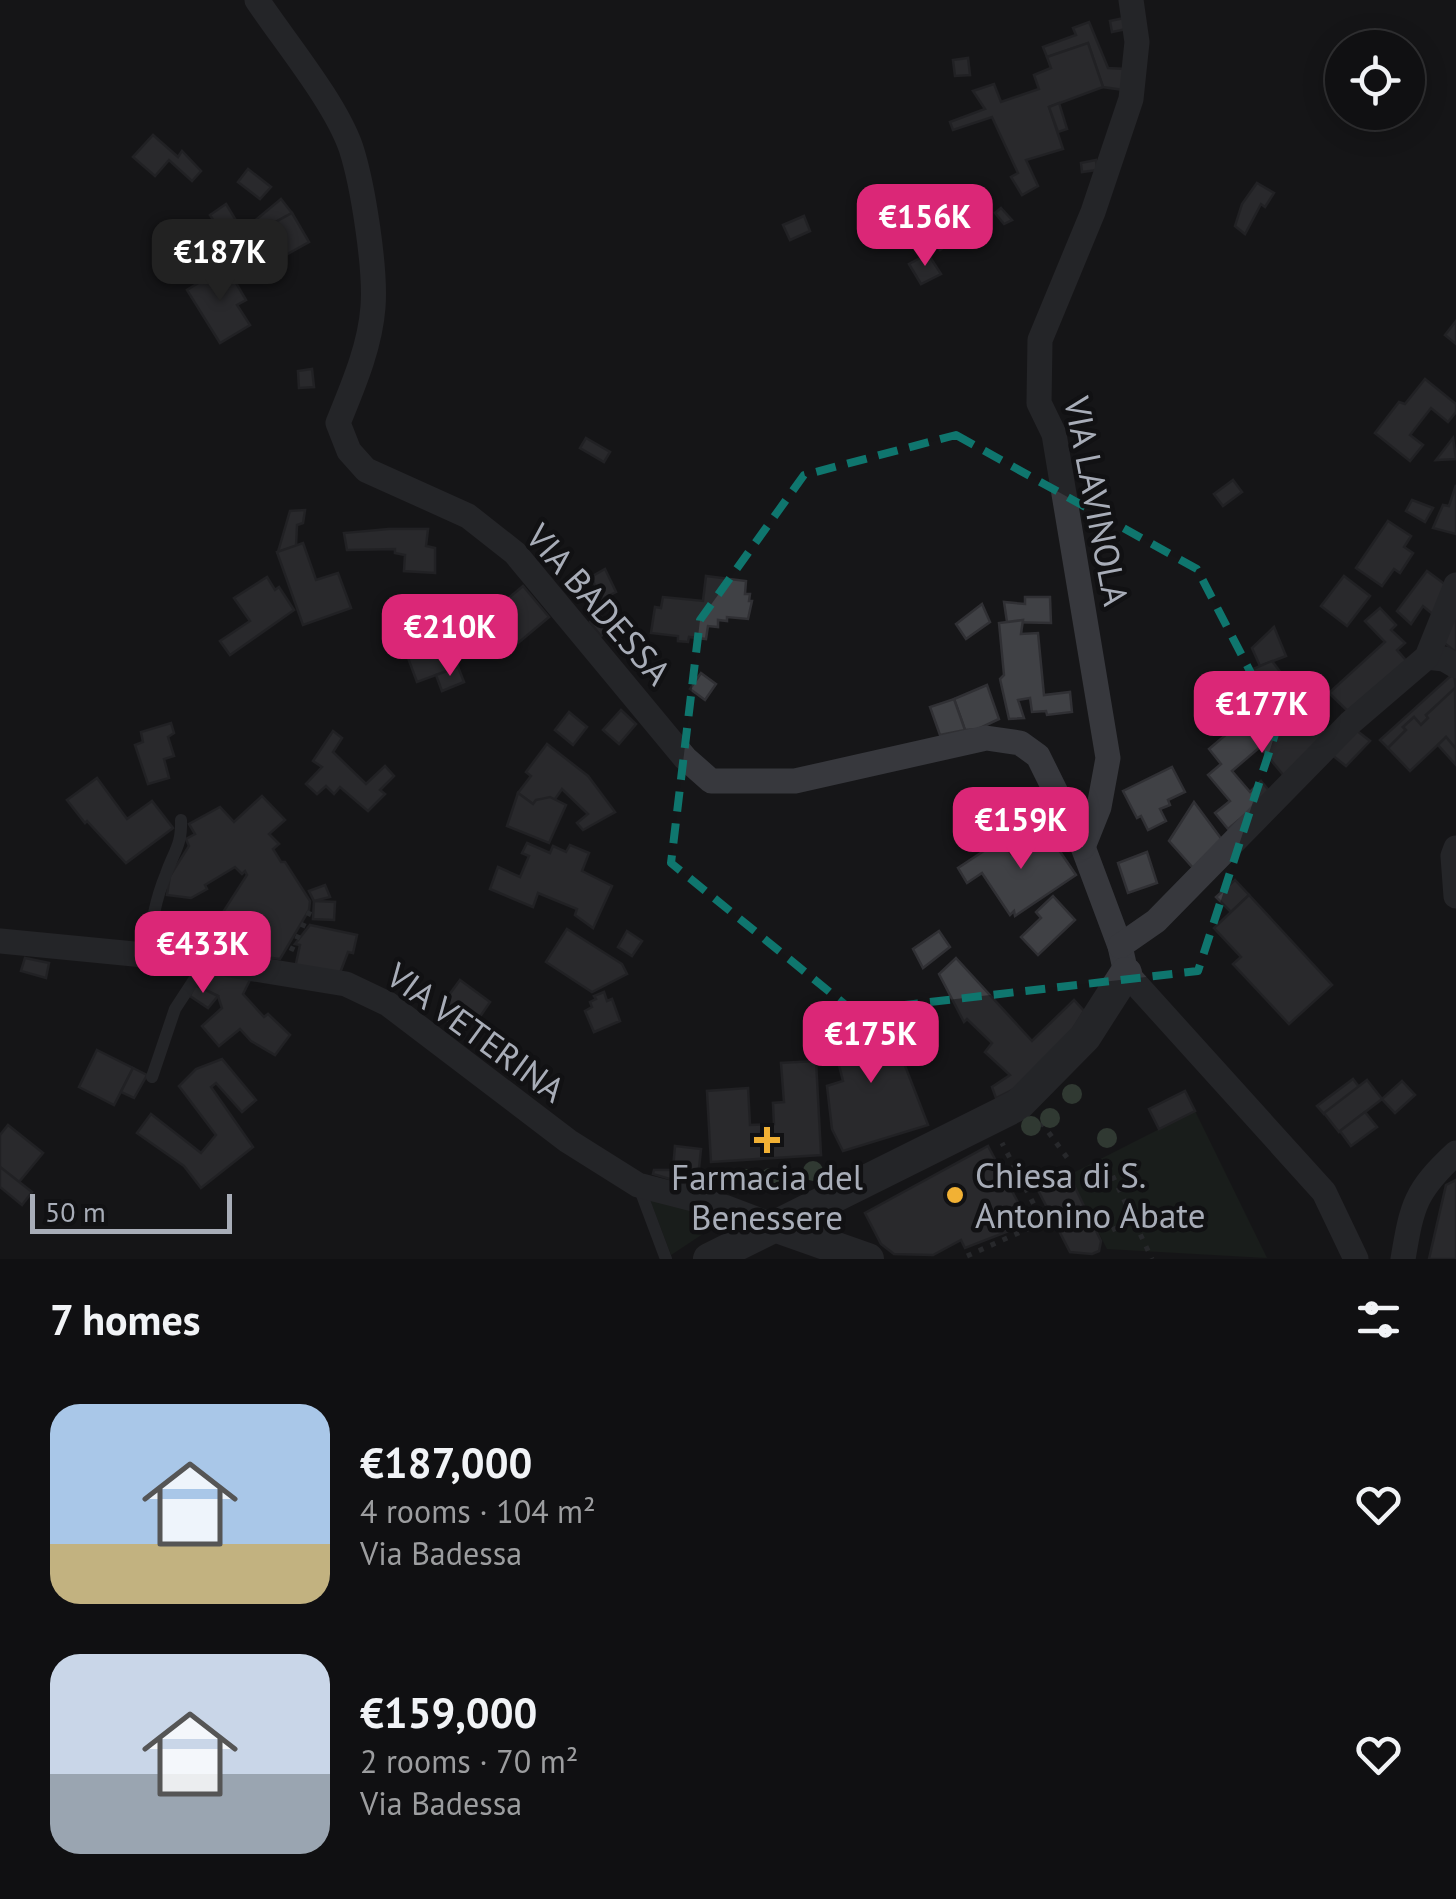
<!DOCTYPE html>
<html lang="en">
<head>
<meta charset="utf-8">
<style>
	:root { --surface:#101012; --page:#1e1e20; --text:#f1f3f6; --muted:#9c9d9f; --line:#303032; --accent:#db2777 }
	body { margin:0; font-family:"PT Sans",sans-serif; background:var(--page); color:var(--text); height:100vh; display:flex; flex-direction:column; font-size:38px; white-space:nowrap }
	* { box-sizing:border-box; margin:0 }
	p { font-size:32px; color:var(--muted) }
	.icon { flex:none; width:55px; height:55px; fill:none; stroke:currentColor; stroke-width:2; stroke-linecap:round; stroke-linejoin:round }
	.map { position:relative; height:1259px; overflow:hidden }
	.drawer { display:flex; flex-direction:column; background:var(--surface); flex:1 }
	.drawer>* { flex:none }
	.tools { position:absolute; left:1325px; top:30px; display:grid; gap:20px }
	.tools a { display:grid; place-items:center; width:100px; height:100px; border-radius:50%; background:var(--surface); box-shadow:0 5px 25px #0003,0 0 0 2px var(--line); font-size:50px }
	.scale { position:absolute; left:30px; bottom:25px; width:202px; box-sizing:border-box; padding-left:10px; border:5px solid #a8adb8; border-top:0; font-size:28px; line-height:35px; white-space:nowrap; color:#a8adb8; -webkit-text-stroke:8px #111113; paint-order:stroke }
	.price { position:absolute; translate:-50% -85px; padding:0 22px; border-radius:20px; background:var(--accent); color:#fff; font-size:32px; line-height:65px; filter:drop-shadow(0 2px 5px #0008) }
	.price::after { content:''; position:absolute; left:50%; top:60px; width:30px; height:22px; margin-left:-15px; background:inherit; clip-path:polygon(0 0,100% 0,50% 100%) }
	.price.selected { background:#222; color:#fff }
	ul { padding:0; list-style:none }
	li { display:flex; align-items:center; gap:30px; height:250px; padding:0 50px }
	li span { display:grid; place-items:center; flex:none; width:280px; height:200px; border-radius:30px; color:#555 }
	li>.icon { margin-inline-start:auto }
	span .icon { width:120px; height:120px; fill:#fffc; stroke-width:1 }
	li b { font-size:42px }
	h2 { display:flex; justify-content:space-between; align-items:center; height:120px; padding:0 50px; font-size:42px }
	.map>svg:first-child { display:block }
	.green { fill:#1e261f }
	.building { fill:#404145; stroke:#303034; stroke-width:2.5 }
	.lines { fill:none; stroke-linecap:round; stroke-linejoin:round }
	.path { stroke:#3d3f44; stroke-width:5; stroke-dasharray:5 8; stroke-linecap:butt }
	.service { stroke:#37383d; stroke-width:12 }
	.minor { stroke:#37383d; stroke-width:25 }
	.tertiary { stroke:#37383d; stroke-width:32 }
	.tree { fill:#506452 }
	.marked { fill:none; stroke:#0f766e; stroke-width:8; stroke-dasharray:20 12; stroke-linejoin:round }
	.poi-dot { fill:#f2b134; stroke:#111113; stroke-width:4 }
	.labels { text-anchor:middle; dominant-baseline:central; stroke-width:9; stroke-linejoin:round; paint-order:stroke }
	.street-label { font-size:35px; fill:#a8adb8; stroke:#111113 }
	.poi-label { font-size:35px; fill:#a8adb8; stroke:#111113; text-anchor:start }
</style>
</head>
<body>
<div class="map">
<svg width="1456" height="1259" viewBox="0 0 1456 1259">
	<rect width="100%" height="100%" fill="#161618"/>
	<g class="green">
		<polygon points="1195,1111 1267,1258 1107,1249 1069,1175"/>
		<polygon points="647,1192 719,1213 724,1220 671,1255"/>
	</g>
	<g class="building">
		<polygon points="1129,17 1131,28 1112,32 1110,21"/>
		<polygon points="1089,22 1108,68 1125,69 1124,90 1103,87 1088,43 1047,57 1043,47 1076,35 1073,28"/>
		<polygon points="1088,43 1103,87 1049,107 1063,149 1026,160 1038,186 1022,195 1011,177 1018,173 992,117 953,130 950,122 985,109 973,91 994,84 1001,102 1039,89 1034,75 1051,68 1047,57"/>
		<polygon points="968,58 970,75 955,76 953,60"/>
		<polygon points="1059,103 1067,129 1058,132 1049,107"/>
		<polygon points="153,135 178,157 182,151 201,171 192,181 169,160 155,176 133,157"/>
		<polygon points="1096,160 1097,170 1082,172 1081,163"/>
		<polygon points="248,169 271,187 260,199 238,182"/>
		<polygon points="1257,183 1274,193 1265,207 1261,204 1245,234 1235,226 1242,204"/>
		<polygon points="972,189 985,205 970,216 976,223 940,250 917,220 951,194 956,201"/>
		<polygon points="281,199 292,213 257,232 252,223"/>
		<polygon points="226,204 240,227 224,237 210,215"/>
		<polygon points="1001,208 1012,220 1004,224 995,213"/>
		<polygon points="292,213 309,242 250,275 229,236 252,223 257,232"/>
		<polygon points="804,216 810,231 790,240 783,225"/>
		<polygon points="928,254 941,274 921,284 909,264"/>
		<polygon points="226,266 246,300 237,305 250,325 220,343 187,290"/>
		<polygon points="1456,321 1456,344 1445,335"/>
		<polygon points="312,369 314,387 299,388 298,371"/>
		<polygon points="1425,379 1456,404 1456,412 1448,422 1431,408 1410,435 1423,445 1410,461 1375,433 1399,402 1405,404"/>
		<polygon points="586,438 610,452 604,462 580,448"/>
		<polygon points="1453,438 1456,459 1436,460"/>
		<polygon points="1233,480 1242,492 1223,506 1214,494"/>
		<polygon points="1456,485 1456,534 1433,528 1443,505 1449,506"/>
		<polygon points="1412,500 1433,508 1425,522 1406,511"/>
		<polygon points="305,510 303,523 297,525 296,546 278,552 290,511"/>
		<polygon points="1388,521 1411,536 1404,547 1413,553 1400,573 1394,569 1382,586 1356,568"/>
		<polygon points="389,529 428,529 426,546 435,548 435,573 404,571 405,555 395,553 395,549 347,550 344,533"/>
		<polygon points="303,543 316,580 338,573 351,608 303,625 277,552"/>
		<polygon points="605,569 616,592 602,599 591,577"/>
		<polygon points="1427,571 1450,588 1435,616 1423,606 1411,624 1397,611"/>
		<polygon points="706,576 746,581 745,594 750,594 749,601 752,601 748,619 727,617 727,621 718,620 718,627 708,626 706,639 689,637 688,642 678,641 678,636 651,633 655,607 661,608 663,597 703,601"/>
		<polygon points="1344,576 1370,596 1347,626 1321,606"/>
		<polygon points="267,577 275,590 279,587 294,610 230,655 220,641 250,621 234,598"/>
		<polygon points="523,586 549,617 512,648 486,617"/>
		<polygon points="1025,597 1050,597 1051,623 1007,622 1004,602 1025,604"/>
		<polygon points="982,604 990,622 966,639 956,624"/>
		<polygon points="1380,608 1396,625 1391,630 1405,643 1397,650 1410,665 1351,714 1329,693 1385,642 1365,621"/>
		<polygon points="599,614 610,627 601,636 590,622"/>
		<polygon points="1456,618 1456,652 1438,638"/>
		<polygon points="1023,620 1021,634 1038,633 1044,695 1070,692 1072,712 1047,715 1046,711 1032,712 1030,698 1018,700 1024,718 1009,719 1000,679 1004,675 999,623"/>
		<polygon points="1274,627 1286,656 1260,666 1252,648"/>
		<polygon points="418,642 421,649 429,646 431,651 450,644 458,667 417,682 404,647"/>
		<polygon points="1272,661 1287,681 1249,697 1239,675"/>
		<polygon points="458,667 464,682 442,691 436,675"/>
		<polygon points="701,673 716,684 705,700 690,689"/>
		<polygon points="1454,673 1456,689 1426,715 1428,718 1421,725 1414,717 1403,727 1406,730 1388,748 1380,740"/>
		<polygon points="987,685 999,719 978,729 965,730 954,699"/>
		<polygon points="1455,688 1456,749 1446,737 1410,771 1388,748 1406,730 1403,727 1414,717 1421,725 1428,718 1426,715"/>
		<polygon points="954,699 965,730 940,735 930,707"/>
		<polygon points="1274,704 1287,719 1298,709 1301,713 1306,708 1329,733 1285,777 1260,747 1232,771 1250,792 1261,781 1271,793 1228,829 1215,813 1230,801 1208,775 1221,764 1209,749 1235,727 1237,731 1244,726 1246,730"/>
		<polygon points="621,710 636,724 619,744 603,730"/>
		<polygon points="569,712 587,727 573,745 555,730"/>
		<polygon points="171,723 174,733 168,737 174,756 164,759 169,778 148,784 135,745 143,742 141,732"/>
		<polygon points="1352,727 1370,741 1346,766 1327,751"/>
		<polygon points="333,731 342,738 333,752 366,784 385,766 394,776 380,790 385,794 368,811 340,787 334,794 326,786 317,794 306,784 322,767 313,761"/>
		<polygon points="1446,737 1456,749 1456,765 1438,745"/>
		<polygon points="547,744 588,776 615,812 583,830 577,823 588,814 562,789 555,799 536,800 533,804 518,793 531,776 526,772"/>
		<polygon points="1172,767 1185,792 1168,800 1170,805 1160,809 1166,821 1148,830 1141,816 1137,818 1123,791"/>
		<polygon points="97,778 127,819 152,801 173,828 126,863 87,821 85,823 67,800"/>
		<polygon points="518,793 533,804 536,800 550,797 566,805 549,843 507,826"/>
		<polygon points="262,796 285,820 269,834 279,844 273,849 281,862 285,862 310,901 309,910 280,959 215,950 223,923 218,920 247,875 245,871 242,874 235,867 205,885 207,889 191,898 167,895 170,876 189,846 186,839 195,834 189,824 220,807 234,822"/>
		<polygon points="1194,802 1223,841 1194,869 1169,841"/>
		<polygon points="1046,831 1076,875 1015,916 1014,911 1010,915 982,873 967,883 958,868 1002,839 1011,854"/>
		<polygon points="527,843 550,853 553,846 566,852 570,845 589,853 582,871 612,886 593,928 575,915 577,909 538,893 533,907 490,889 498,867 520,877 529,856 522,853"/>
		<polygon points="1147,852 1157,883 1128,893 1118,863"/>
		<polygon points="1235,880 1249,895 1231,912 1216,897"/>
		<polygon points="325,885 330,897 314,901 309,891"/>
		<polygon points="1249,895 1332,985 1289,1024 1233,964 1241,957 1214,928"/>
		<polygon points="1053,896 1075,920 1038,955 1021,937 1041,918 1036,912"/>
		<polygon points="314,901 335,902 334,920 313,919"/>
		<polygon points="310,925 357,935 353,953 348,952 338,978 295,968 300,945 295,944"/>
		<polygon points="567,929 622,964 627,974 592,992 546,962"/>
		<polygon points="627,931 642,941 632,956 618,947"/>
		<polygon points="939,931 950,947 923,968 913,949"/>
		<polygon points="25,958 49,963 46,978 21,971"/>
		<polygon points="956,958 1032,1041 1074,1000 1084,1011 1063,1045 1020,1086 996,1098 992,1087 1010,1075 985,1052 992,1043 967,1019 964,1022 939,974"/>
		<polygon points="208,965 253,974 243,994 264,1017 268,1014 290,1035 275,1055 251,1041 240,1029 219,1046 202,1026 222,1008 218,996 195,985"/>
		<polygon points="460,980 490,1002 477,1021 472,1017 462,1031 441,1016 443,1013 438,1010"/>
		<polygon points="195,985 218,996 208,1008 190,996"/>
		<polygon points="604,992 607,1001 612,999 620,1021 594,1032 585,1011 592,1007 590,1002 596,999 594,996"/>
		<polygon points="883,1009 928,1125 843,1151 832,1129 827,1086 843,1081 831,1033"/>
		<polygon points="97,1050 133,1068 114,1105 79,1087"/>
		<polygon points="222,1059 256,1100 242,1112 216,1083 211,1087 253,1147 201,1188 184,1166 137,1133 151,1114 201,1153 216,1135 179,1086 196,1069"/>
		<polygon points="816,1061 821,1155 711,1162 707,1091 748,1088 750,1125 774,1124 773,1103 784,1102 781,1063"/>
		<polygon points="133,1068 147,1075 134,1098 121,1092"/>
		<polygon points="1353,1079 1359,1087 1324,1114 1317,1106"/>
		<polygon points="1367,1080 1382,1099 1339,1132 1324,1113"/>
		<polygon points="1402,1081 1415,1095 1395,1113 1382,1099"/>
		<polygon points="1185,1091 1195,1111 1159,1129 1149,1109"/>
		<polygon points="1365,1112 1377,1127 1351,1146 1340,1131"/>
		<polygon points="8,1125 43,1153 19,1182 0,1167 0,1135"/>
		<polygon points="675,1146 701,1149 697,1187 653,1174 654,1170 673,1170"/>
		<polygon points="988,1146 1029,1223 965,1248 961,1240 933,1255 894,1254 881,1244 865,1213"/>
		<polygon points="0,1167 32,1192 22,1205 0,1187"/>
		<polygon points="1069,1175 1101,1241 1099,1251 1092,1254 1070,1252 1038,1190"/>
		<polygon points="1456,1180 1456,1259 1429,1259 1446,1185"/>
	</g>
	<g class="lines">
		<g class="path">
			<polyline points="291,951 312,907"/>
			<polyline points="1041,1122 1071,1163"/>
			<polyline points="1107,1164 1152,1259"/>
			<polyline points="1112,1230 1159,1208"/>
			<polyline points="967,1256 1043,1222 1002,1143"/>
		</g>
		<g class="service">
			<path d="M147 954C151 927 155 900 166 874 174 851 182 845 181 820"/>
			<polyline points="152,1077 175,1009 205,963"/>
			<polyline points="639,1187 666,1259"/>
		</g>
		<g class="minor">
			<path d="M257 0C285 42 335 102 351 148 363 185 376 269 373 307 370 347 353 386 338 423L349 451 366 470 468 516 515 553 685 758 711 781H795L986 738 1020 743 1038 756 1083 847 1120 946 1126 973 1324 1192 1356 1259"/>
			<polyline points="1427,657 1444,659 1456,666"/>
			<polyline points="1083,847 1099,807 1108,758 1054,434 1039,403 1040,340 1093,212 1131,99 1137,42 1131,0"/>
			<polyline points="1456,848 1453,856 1456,896"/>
			<polyline points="0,941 206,961 346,984 388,1004 568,1141 638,1185 724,1207 774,1226"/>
			<polyline points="1120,946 1156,921 1350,723 1427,657 1456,585"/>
			<path d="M1403 1259C1412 1205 1415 1191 1456 1153"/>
		</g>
		<g class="tertiary">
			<polyline points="774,1226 868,1259"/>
			<polyline points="709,1259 1018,1105 1085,1037 1126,973"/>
		</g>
	</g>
	<g class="tree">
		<circle cx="1072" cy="1094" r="10"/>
		<circle cx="1050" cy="1118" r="10"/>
		<circle cx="1031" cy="1126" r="10"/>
		<circle cx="1107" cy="1138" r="10"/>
		<circle cx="813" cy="1171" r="10"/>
		<circle cx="770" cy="1178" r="10"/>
		<circle cx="746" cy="1179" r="10"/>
	</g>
	<path d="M0 0H1456V1259H0ZM956 435 1197 569 1278 725 1198 971 853 1011 671 863 700 620 804 475Z" fill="#161618" fill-opacity=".55" fill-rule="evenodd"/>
	<path class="marked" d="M956 435 1197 569 1278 725 1198 971 853 1011 671 863 700 620 804 475Z"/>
	<g class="poi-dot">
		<path d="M762 1125h10v10h10v10h-10v10h-10v-10h-10v-10h10z"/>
		<circle cx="955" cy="1195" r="10"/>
	</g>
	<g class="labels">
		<g class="street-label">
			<text transform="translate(1097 501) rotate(79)">VIA LAVINOLA</text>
			<text transform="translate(599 604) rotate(49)">VIA BADESSA</text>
			<text transform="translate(476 1032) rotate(36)">VIA VETERINA</text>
		</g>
		<g class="poi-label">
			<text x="975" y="1175">Chiesa di S.<tspan x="975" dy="40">Antonino Abate</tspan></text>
			<text x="767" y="1177" text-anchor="middle">Farmacia del<tspan x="767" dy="40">Benessere</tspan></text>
		</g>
	</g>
</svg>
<div class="tools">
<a><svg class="icon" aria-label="locate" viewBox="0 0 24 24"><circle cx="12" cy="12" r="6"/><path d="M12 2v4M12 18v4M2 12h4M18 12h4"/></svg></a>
</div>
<div class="scale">50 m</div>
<b class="price" style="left:925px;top:269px">€156K</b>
<b class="price selected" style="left:220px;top:304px">€187K</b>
<b class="price" style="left:450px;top:679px">€210K</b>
<b class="price" style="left:1262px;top:756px">€177K</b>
<b class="price" style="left:1021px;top:872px">€159K</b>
<b class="price" style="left:203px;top:996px">€433K</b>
<b class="price" style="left:871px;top:1086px">€175K</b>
</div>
<section class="drawer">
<h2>7 homes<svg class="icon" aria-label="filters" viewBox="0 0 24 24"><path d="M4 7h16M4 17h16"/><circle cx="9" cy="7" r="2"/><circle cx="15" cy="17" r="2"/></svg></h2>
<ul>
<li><span style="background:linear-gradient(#a9c7e8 70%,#c2b280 0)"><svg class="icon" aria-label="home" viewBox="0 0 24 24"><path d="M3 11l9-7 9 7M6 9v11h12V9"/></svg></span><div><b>€187,000</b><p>4 rooms · 104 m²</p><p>Via Badessa</p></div><svg class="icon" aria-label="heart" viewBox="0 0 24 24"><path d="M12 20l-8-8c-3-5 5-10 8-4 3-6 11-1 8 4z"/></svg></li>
<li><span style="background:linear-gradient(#c9d6e8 60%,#9aa5b1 0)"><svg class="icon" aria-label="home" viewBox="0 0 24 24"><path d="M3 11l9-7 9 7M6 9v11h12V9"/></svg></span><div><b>€159,000</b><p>2 rooms · 70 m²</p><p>Via Badessa</p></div><svg class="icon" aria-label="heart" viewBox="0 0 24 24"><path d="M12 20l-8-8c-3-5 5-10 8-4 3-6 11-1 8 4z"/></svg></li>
</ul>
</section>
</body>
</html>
